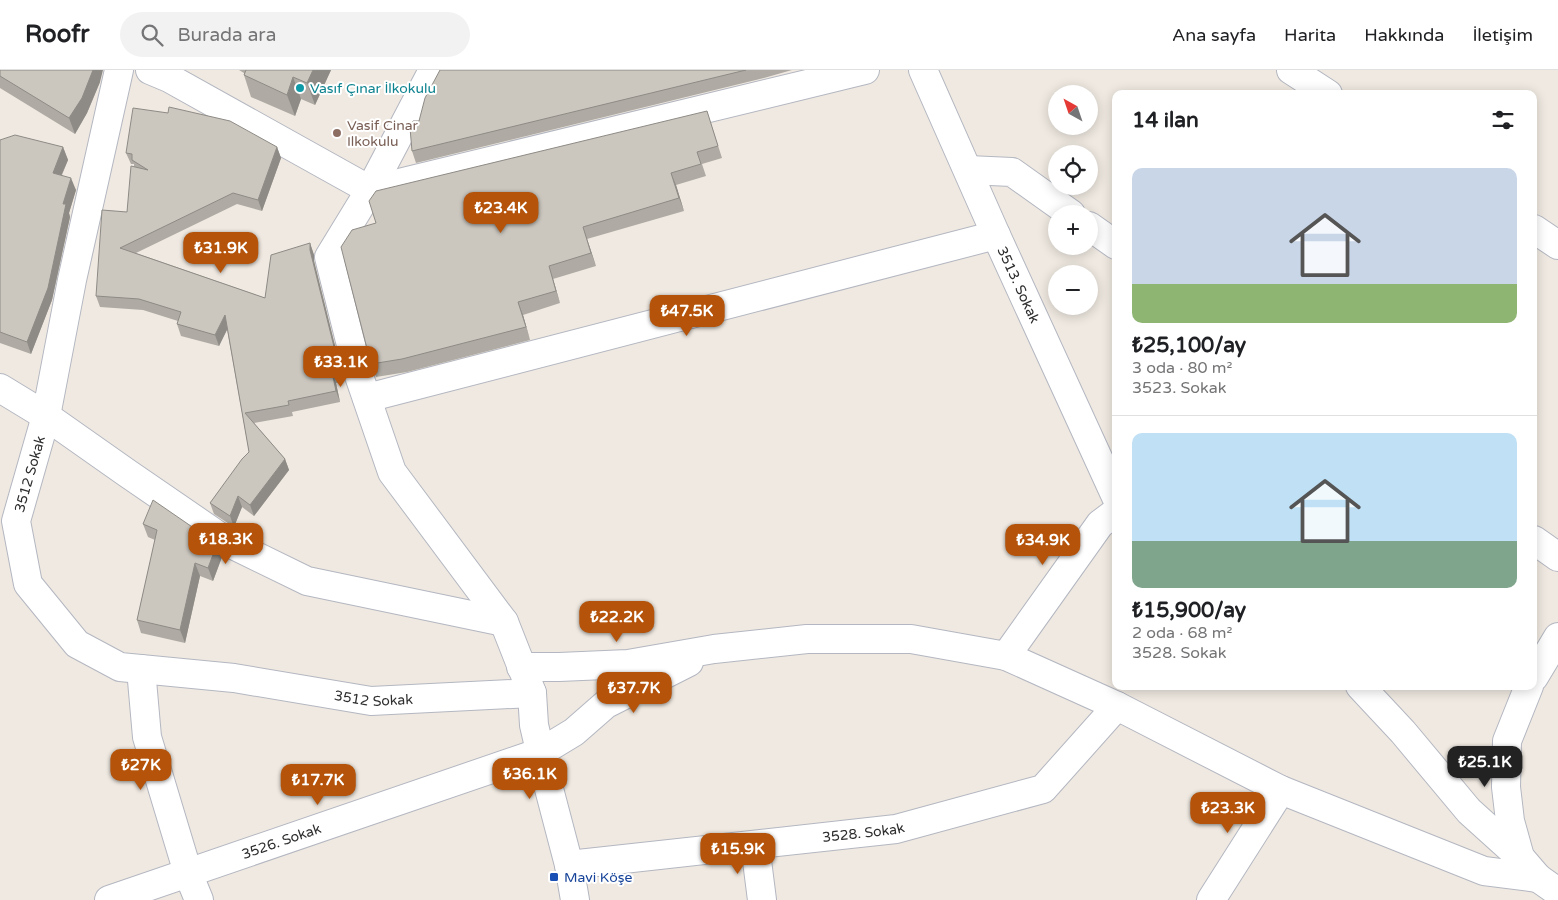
<!DOCTYPE html>
<html lang="tr">
<head>
<meta charset="utf-8">
<style>
	:root { --surface:#fff; --page:#f2f2f2; --text:#202124; --muted:#757577; --line:#e0e0e0; --accent:#b45309 }
	body { margin:0; font-family:"Varela Round",sans-serif; background:var(--page); color:var(--text); height:100vh; display:flex; flex-direction:column; font-size:19px; white-space:nowrap }
	* { box-sizing:border-box; margin:0 }
	p { font-size:16px; color:var(--muted) }
	.icon { flex:none; width:28px; height:28px; fill:none; stroke:currentColor; stroke-width:2; stroke-linecap:round; stroke-linejoin:round }
	.map { position:relative; flex:1; overflow:hidden }
	.details { position:absolute; left:1112px; top:20px; width:425px; height:600px; display:flex; flex-direction:column; background:var(--surface); border-radius:10px; box-shadow:0 2px 12px #0003 }
	.details>* { flex:none }
	.needle { width:32px; rotate:320deg }
	.tools { position:absolute; left:1048px; top:15px; display:grid; gap:10px }
	.tools a { display:grid; place-items:center; width:50px; height:50px; border-radius:50%; background:var(--surface); box-shadow:0 2px 12px #0003; font-size:25px }
	.price { position:absolute; translate:-50% -42px; padding:0 11px; border-radius:10px; background:var(--accent); color:#fff; font-size:16px; line-height:32px; filter:drop-shadow(0 1px 2px #0008) }
	.price::after { content:''; position:absolute; left:50%; top:30px; width:15px; height:11px; margin-left:-8px; background:inherit; clip-path:polygon(0 0,100% 0,50% 100%) }
	.price.active { background:#222; color:#fff }
	ul { padding:0; list-style:none }
	li { display:grid; align-content:center; gap:10px; height:265px; padding:0 20px }
	li+li { border-top:1px solid var(--line) }
	li span { display:grid; place-items:center; height:155px; border-radius:10px; color:#555 }
	li>.icon { margin-inline-start:auto }
	span .icon { width:90px; height:90px; fill:#fffc; stroke-width:1 }
	li b { font-size:21px }
	h2 { display:flex; justify-content:space-between; align-items:center; height:60px; padding:0 20px; font-size:21px }
	header { display:flex; align-items:center; gap:30px; box-sizing:border-box; height:70px; padding:0 25px; background:var(--surface); border-bottom:1px solid var(--line) }
	header strong { font-size:24px }
	nav { display:flex; gap:28px; margin-inline-start:auto; font-size:18px }
	.search { width:350px; height:45px; background:var(--page); display:flex; align-items:center; gap:12px; box-sizing:border-box; padding:0 18px; border-radius:28px; color:var(--muted); font-size:19px }
	.map>svg:first-child { display:block }
	.lines { fill:none; stroke-linecap:round; stroke-linejoin:round }
	.minor-casing { stroke:#b4b7c1; stroke-width:30 }
	.minor { stroke:#fff; stroke-width:28 }
	.wall { fill:#afaba4 }
	.shaded-wall { fill:#8e8b86 }
	.building { fill:#cbc7bf; stroke:#8e8b86 }
	.culture-dot { fill:#0f9aa8; stroke:#fff; stroke-width:2 }
	.education-dot { fill:#8d6e63; stroke:#fff; stroke-width:2 }
	.transit-dot { fill:#1a4fb4; stroke:#fff; stroke-width:2 }
	.labels { text-anchor:middle; dominant-baseline:central; stroke-width:4; stroke-linejoin:round; paint-order:stroke }
	.culture-label { font-size:14px; fill:#0d838f; stroke:#fff; text-anchor:start }
	.education-label { font-size:14px; fill:#785e54; stroke:#fff; text-anchor:start }
	.street-label { font-size:14px; fill:#2e2e2e; stroke:#fff }
	.transit-label { font-size:14px; fill:#164399; stroke:#fff; text-anchor:start }
</style>
</head>
<body>
<header>
<strong>Roofr</strong>
<div class="search"><svg class="icon" aria-label="search" viewBox="0 0 24 24"><circle cx="10" cy="10" r="6"/><path d="M15 15l6 6"/></svg>Burada ara</div>
<nav><a>Ana sayfa</a><a>Harita</a><a>Hakkında</a><a>İletişim</a></nav>
</header>
<div class="map">
<svg width="1558" height="830" viewBox="0 0 1558 830">
	<rect width="100%" height="100%" fill="#efe9e1"/>
	<g class="lines">
		<defs>
			<g id="minor">
				<path id="s1" d="M119 0 72 210 46 346 16 451 28 514 77 574 120 597 234 608 371 631 532 623"/>
				<polyline points="150,0 169,8 370,120 865,0"/>
				<polyline points="433,0 370,120 329,187 358,303 392,402 504,552 532,623 534,655 548,715 569,795 575,830"/>
				<path id="s2" d="M923 0 996 165 1116 427"/>
				<polyline points="1291,0 1328,24"/>
				<polyline points="968,100 1012,102 1071,144"/>
				<polyline points="1089,156 1116,175"/>
				<polyline points="1534,159 1558,175"/>
				<polyline points="0,318 46,346 127,403 229,473 307,511 504,552"/>
				<polyline points="367,328 996,165"/>
				<polyline points="1534,470 1558,487"/>
				<polyline points="1006,586 1100,454 1116,442"/>
				<polyline points="521,597 559,597 628,594 714,579 807,569 911,569 1006,586 1117,636 1281,720 1484,801 1538,808"/>
				<polyline points="141,599 147,667 188,803 199,830"/>
				<polyline points="1534,607 1558,567"/>
				<polyline points="1360,616 1403,662 1469,741 1520,787"/>
				<polyline points="1529,616 1507,671 1506,717 1510,751 1520,787 1538,808 1558,822"/>
				<polyline points="755,775 762,830"/>
				<path id="s3" d="M569 795 896 759 1043 719 1117 636"/>
				<path id="s4" d="M109 830 541 682 574 662 606 634 689 592"/>
				<polyline points="1211,830 1281,720"/>
			</g>
		</defs>
		<use href="#minor" class="minor-casing"/>
		<use href="#minor" class="minor"/>
	</g>
	<g class="wall">
		<polygon points="0,0 100,12 87,43 75,64 0,18"/>
		<polygon points="239,0 331,0 315,35 301,29 295,46 251,27 244,5 244,3"/>
		<polygon points="440,0 792,0 764,8 416,93 412,81 419,51"/>
		<polygon points="707,41 722,88 702,94 706,106 676,115 684,141 587,169 596,196 553,209 560,233 523,245 530,270 407,302 376,307 371,294 376,153"/>
		<polygon points="0,70 63,77 68,90 62,105 76,120 69,143 70,147 52,230 31,284 0,273"/>
		<polygon points="277,77 281,88 262,141 237,134 136,183 265,228 310,173 314,185 314,191 344,312 336,313 340,332 292,342 293,346 254,353 285,389 289,400 254,446 242,437 234,457 214,444 210,433 249,382 227,259 219,276 181,266 177,254 178,251 143,240 100,237 96,226 127,142 134,96 134,94 131,94 126,83"/>
		<polygon points="143,454 217,474 222,487 213,511 200,506 185,573 141,563 137,550 155,470 148,467"/>
	</g>
	<g class="shaded-wall">
		<polygon points="93,0 103,0 100,12 87,43 75,64 69,48"/>
		<polygon points="313,0 331,0 315,35 307,13"/>
		<polygon points="293,7 301,29 295,46 287,25"/>
		<polygon points="63,77 68,90 57,115 53,103"/>
		<polygon points="277,77 281,88 262,141 258,130"/>
		<polygon points="671,103 676,115 684,141 679,128"/>
		<polygon points="71,108 76,120 69,143 70,147 52,230 31,284 27,272 63,134"/>
		<polygon points="583,157 596,196 591,183"/>
		<polygon points="310,173 314,185 314,191 344,312 340,301 310,180"/>
		<polygon points="549,196 553,209 560,233 556,221"/>
		<polygon points="518,232 523,245 530,270 526,257"/>
		<polygon points="225,245 229,256 219,276 215,265"/>
		<polygon points="332,302 336,313 340,332 336,321"/>
		<polygon points="285,389 289,400 254,446 250,435"/>
		<polygon points="238,426 242,437 234,457 230,446"/>
		<polygon points="217,474 222,487 213,511 208,498"/>
		<polygon points="195,493 200,506 185,573 180,560"/>
	</g>
	<g class="building">
		<polygon points="0,0 93,0 82,28 69,48 0,6"/>
		<polygon points="246,0 313,0 307,13 293,7 287,25 244,5"/>
		<polygon points="440,0 746,0 412,81 410,58 413,51 419,51 425,28"/>
		<polygon points="169,37 230,51 277,77 258,130 233,123 120,178 265,228 271,185 310,173 310,180 340,301 332,302 336,321 288,331 289,335 245,343 285,389 250,435 238,426 230,446 210,433 242,389 249,382 225,245 215,265 177,254 181,242 139,229 96,226 102,140 127,142 131,96 148,100 132,90 132,84 126,83 133,38 168,43"/>
		<polygon points="707,41 718,76 697,82 701,94 671,103 679,128 583,157 591,183 549,196 556,221 518,232 526,257 402,289 371,294 341,177 352,160 376,153 369,131 376,121"/>
		<polygon points="15,65 63,77 53,103 71,108 63,134 66,134 48,218 27,272 0,262 0,70"/>
		<polygon points="153,430 217,474 208,498 195,493 180,560 137,550 157,460 143,454"/>
	</g>
	<circle class="culture-dot" cx="300" cy="18" r="5"/>
	<circle class="education-dot" cx="337" cy="63" r="5"/>
	<rect class="transit-dot" x="549" y="802" width="10" height="10" rx="2.5"/>
	<g class="labels">
		<g class="culture-label">
			<text x="310" y="18">Vasıf Çınar İlkokulu</text>
		</g>
		<g class="education-label">
			<text x="347" y="55">Vasif Cinar<tspan x="347" dy="16">Ilkokulu</tspan></text>
		</g>
		<g class="street-label">
			<text stroke="none"><textPath href="#s2" startOffset="235">3513. Sokak</textPath></text>
			<text transform="translate(30 404) rotate(-74)">3512 Sokak</text>
			<text stroke="none"><textPath href="#s1" startOffset="909">3512 Sokak</textPath></text>
			<text stroke="none"><textPath href="#s3" startOffset="296">3528. Sokak</textPath></text>
			<text stroke="none"><textPath href="#s4" startOffset="182">3526. Sokak</textPath></text>
		</g>
		<g class="transit-label">
			<text x="564" y="807">Mavi Köşe</text>
		</g>
	</g>
</svg>
<div class="tools">
<a><svg class="needle" viewBox="-14 -14 28 28"><path d="M0-13l5 13h-10z" fill="#e53935"/><path d="M0 13l5-13h-10z" fill="#757577"/></svg></a>
<a><svg class="icon" aria-label="locate" viewBox="0 0 24 24"><circle cx="12" cy="12" r="6"/><path d="M12 2v4M12 18v4M2 12h4M18 12h4"/></svg></a>
<a>+</a>
<a>−</a>
</div>
<b class="price" style="left:501px;top:164px">₺23.4K</b>
<b class="price" style="left:221px;top:204px">₺31.9K</b>
<b class="price" style="left:687px;top:267px">₺47.5K</b>
<b class="price" style="left:341px;top:318px">₺33.1K</b>
<b class="price" style="left:226px;top:495px">₺18.3K</b>
<b class="price" style="left:1043px;top:496px">₺34.9K</b>
<b class="price" style="left:617px;top:573px">₺22.2K</b>
<b class="price" style="left:634px;top:644px">₺37.7K</b>
<b class="price active" style="left:1485px;top:718px">₺25.1K</b>
<b class="price" style="left:141px;top:721px">₺27K</b>
<b class="price" style="left:530px;top:730px">₺36.1K</b>
<b class="price" style="left:318px;top:736px">₺17.7K</b>
<b class="price" style="left:1228px;top:764px">₺23.3K</b>
<b class="price" style="left:738px;top:805px">₺15.9K</b>
<section class="details">
<h2>14 ilan<svg class="icon" aria-label="filters" viewBox="0 0 24 24"><path d="M4 7h16M4 17h16"/><circle cx="9" cy="7" r="2"/><circle cx="15" cy="17" r="2"/></svg></h2>
<ul>
<li><span style="background:linear-gradient(#c9d6e8 75%,#8fb573 0)"><svg class="icon" aria-label="home" viewBox="0 0 24 24"><path d="M3 11l9-7 9 7M6 9v11h12V9"/></svg></span><div><b>₺25,100/ay</b><p>3 oda · 80 m²</p><p>3523. Sokak</p></div></li>
<li><span style="background:linear-gradient(#bfe0f5 70%,#7fa58c 0)"><svg class="icon" aria-label="home" viewBox="0 0 24 24"><path d="M3 11l9-7 9 7M6 9v11h12V9"/></svg></span><div><b>₺15,900/ay</b><p>2 oda · 68 m²</p><p>3528. Sokak</p></div></li>
</ul>
</section>
</div>
</body>
</html>
